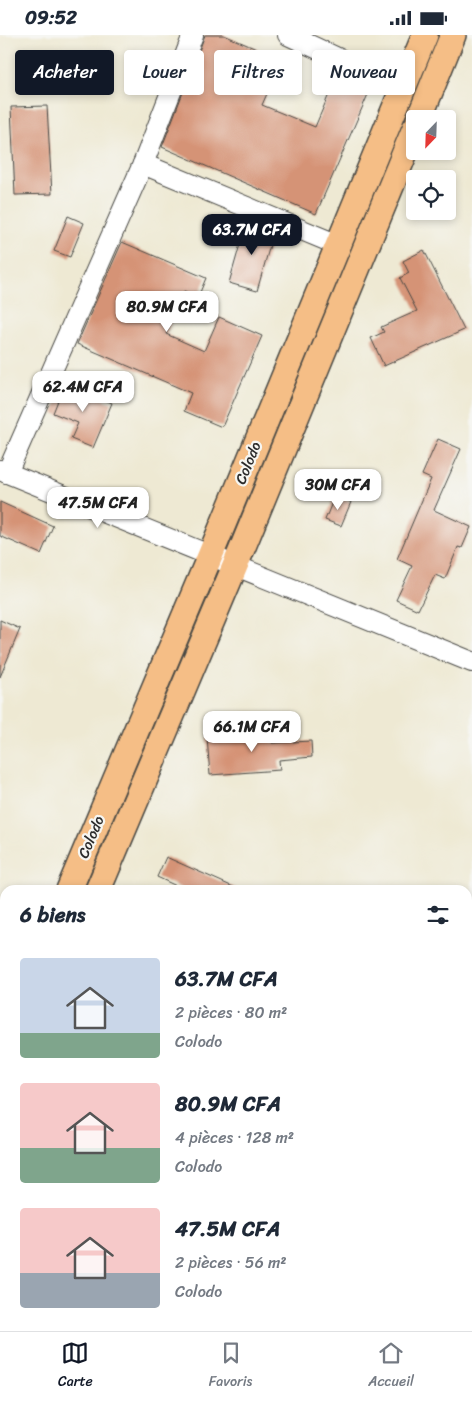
<!DOCTYPE html>
<html lang="fr">
<head>
<meta charset="utf-8">
<style>
	:root { --surface:#fff; --page:#f2f2f3; --text:#1f2937; --muted:#747a83; --line:#e0e1e3; --accent:#111827 }
	body { margin:0; font-family:Sriracha,sans-serif; background:var(--page); color:var(--text); height:100vh; display:flex; flex-direction:column; font-size:19px; white-space:nowrap }
	* { box-sizing:border-box; margin:0 }
	p { font-size:16px; color:var(--muted) }
	.icon { flex:none; width:28px; height:28px; fill:none; stroke:currentColor; stroke-width:2; stroke-linecap:round; stroke-linejoin:round }
	.map { position:relative; flex:1; overflow:hidden }
	.sheet { position:absolute; left:0px; top:850px; width:472px; height:446px; display:flex; flex-direction:column; background:var(--surface); border-radius:15px 15px 0 0; box-shadow:0 2px 8px #0003 }
	.sheet>* { flex:none }
	.guide { position:absolute; left:15px; top:15px; width:442px; height:45px; display:flex; gap:10px }
	.needle { width:32px; rotate:203deg }
	.buttons { position:absolute; left:406px; top:75px; display:grid; gap:10px }
	.buttons a { display:grid; place-items:center; width:50px; height:50px; border-radius:5px; background:var(--surface); box-shadow:0 2px 8px #0003; font-size:25px }
	.price { position:absolute; translate:-50% -42px; padding:0 11px; border-radius:10px; background:#fff; color:#222; font-size:16px; line-height:32px; filter:drop-shadow(0 1px 2px #0008) }
	.price::after { content:''; position:absolute; left:50%; top:30px; width:15px; height:11px; margin-left:-8px; background:inherit; clip-path:polygon(0 0,100% 0,50% 100%) }
	.price.selected { background:var(--accent); color:#fff }
	ul { padding:0; list-style:none }
	li { display:flex; align-items:center; gap:15px; height:125px; padding:0 20px }
	li span { display:grid; place-items:center; flex:none; width:140px; height:100px; border-radius:5px; color:#555 }
	li>.icon { margin-inline-start:auto }
	span .icon { width:60px; height:60px; fill:#fffc; stroke-width:1 }
	li b { font-size:21px }
	h2 { display:flex; justify-content:space-between; align-items:center; height:60px; padding:0 20px; font-size:21px }
	.pill { padding:0 18px; border-radius:5px; background:var(--surface); box-shadow:0 2px 8px #0003; font-size:18px; line-height:45px }
	.pill.selected { background:var(--accent); color:#fff }
	.status { display:flex; justify-content:space-between; align-items:center; height:35px; padding:0 25px; background:var(--surface); direction:ltr }
	.status svg { height:14px; fill:currentColor }
	.menu { display:flex; justify-content:space-around; align-items:center; height:70px; border-top:1px solid var(--line); background:var(--surface); font-size:14px; color:var(--muted) }
	.menu a { display:grid; justify-items:center; gap:2px }
	.menu .selected { color:var(--accent) }
	.map>svg:first-child { display:block }
	.building { fill:#d59376 }
	.lines { fill:none; stroke-linecap:round; stroke-linejoin:round }
	.minor-casing { stroke:#484844; stroke-width:22 }
	.major-casing { stroke:#484844; stroke-width:28 }
	.minor { stroke:#fff; stroke-width:20 }
	.major { stroke:#f5be86; stroke-width:25 }
	.labels { text-anchor:middle; dominant-baseline:central; stroke-width:4.5; stroke-linejoin:round; paint-order:stroke }
	.street-label { font-size:15px; fill:#2b2b2b; stroke:#f6f6f2 }
</style>
</head>
<body>
<div class="status"><b>09:52</b><svg viewBox="0 0 49 12"><path d="M0 12V9h3v3zM5 12V6h3v6zM10 12V3h3v9zM15 12V0h3v12zM26 1h20v11H26zM47 4h2v5h-2z"/></svg></div>
<div class="map">
<svg width="472" height="1296" viewBox="0 0 472 1296">
	<rect width="100%" height="100%" fill="#f6f6f2"/>
	<filter id="ink" filterUnits="userSpaceOnUse"><feTurbulence type="fractalNoise" baseFrequency=".02" numOctaves="2"/><feDisplacementMap in="SourceGraphic" scale="10" xChannelSelector="R" yChannelSelector="G"/><feConvolveMatrix kernelMatrix="1 2 1 2 8 2 1 2 1" color-interpolation-filters="sRGB"/></filter>
	<filter id="wash" filterUnits="userSpaceOnUse"><feTurbulence type="fractalNoise" baseFrequency=".0096" numOctaves="4" result="noise"/><feDisplacementMap in="SourceGraphic" scale="20" xChannelSelector="R" yChannelSelector="G"/><feGaussianBlur stdDeviation="1.12" result="paint"/><feColorMatrix in="noise" values="0 0 0 0 0 0 0 0 0 0 0 0 0 0 0 0 0 1.4 0 .05"/><feComposite in="paint" operator="in"/></filter>
	<g filter="url(#wash)">
		<rect width="100%" height="100%" fill="#eee9d3"/>
		<g id="blocks">
			<g class="building">
				<polygon points="205,0 224,0 282,25 262,70 315,92 336,43 369,57 316,179 162,112"/>
				<polygon points="47,71 52,159 15,160 11,72"/>
				<polygon points="68,181 84,188 70,222 54,216"/>
				<polygon points="247,185 274,196 257,256 229,248"/>
				<polygon points="122,207 206,243 198,262 184,256 166,299 204,316 219,282 262,301 222,392 184,376 191,358 77,309"/>
				<polygon points="424,215 464,295 384,331 371,303 384,297 381,292 417,276 400,243 409,238 403,226"/>
				<polygon points="65,348 112,368 93,413 71,404 78,388 53,378"/>
				<polygon points="438,404 461,414 434,475 471,492 462,513 458,512 445,544 435,540 418,575 396,565 412,531 397,524 431,444 422,440"/>
				<polygon points="335,460 351,467 341,491 325,485"/>
				<polygon points="0,467 53,491 41,519 0,501"/>
				<polygon points="0,585 20,594 0,642"/>
				<polygon points="271,698 272,708 311,706 312,722 279,725 280,735 210,740 207,702"/>
				<polygon points="166,822 240,855 185,855 157,842"/>
			</g>
		</g>
	</g>
	<g filter="url(#ink)">
		<use href="#blocks" fill-opacity="0" stroke="#484844" stroke-width="1"/>
		<g class="lines">
			<defs>
				<g id="minor">
					<polyline points="288,0 402,53"/>
					<polyline points="143,129 338,210"/>
					<polyline points="0,435 472,627"/>
					<polyline points="7,438 143,129 193,0"/>
					<polyline points="0,1151 5,1153"/>
					<polyline points="352,1291 363,1296"/>
					<polyline points="111,1296 112,1291"/>
				</g>
				<g id="major">
					<polyline points="419,84 453,0"/>
					<polyline points="69,855 210,521 425,0"/>
					<polyline points="98,855 235,531 415,93"/>
					<polyline points="0,1017 5,1005"/>
					<polyline points="0,1087 5,1075"/>
				</g>
			</defs>
			<use href="#minor" class="minor-casing"/>
			<use href="#major" class="major-casing"/>
			<use href="#minor" class="minor"/>
			<use href="#major" class="major"/>
		</g>
	</g>
	<g class="labels">
		<g class="street-label">
			<text transform="translate(248 428) rotate(-68)">Colodo</text>
			<text transform="translate(91 802) rotate(-67)">Colodo</text>
		</g>
	</g>
</svg>
<div class="buttons">
<a><svg class="needle" viewBox="-14 -14 28 28"><path d="M0-13l5 13h-10z" fill="#e53935"/><path d="M0 13l5-13h-10z" fill="#747a83"/></svg></a>
<a><svg class="icon" aria-label="locate" viewBox="0 0 24 24"><circle cx="12" cy="12" r="6"/><path d="M12 2v4M12 18v4M2 12h4M18 12h4"/></svg></a>
</div>
<b class="price selected" style="left:252px;top:221px">63.7M CFA</b>
<b class="price" style="left:167px;top:298px">80.9M CFA</b>
<b class="price" style="left:83px;top:378px">62.4M CFA</b>
<b class="price" style="left:338px;top:476px">30M CFA</b>
<b class="price" style="left:98px;top:494px">47.5M CFA</b>
<b class="price" style="left:252px;top:718px">66.1M CFA</b>
<div class="guide">
<a class="pill selected">Acheter</a>
<a class="pill">Louer</a>
<a class="pill">Filtres</a>
<a class="pill">Nouveau</a>
</div>
<section class="sheet">
<h2>6 biens<svg class="icon" aria-label="filters" viewBox="0 0 24 24"><path d="M4 7h16M4 17h16"/><circle cx="9" cy="7" r="2"/><circle cx="15" cy="17" r="2"/></svg></h2>
<ul>
<li><span style="background:linear-gradient(#c9d6e8 75%,#7fa58c 0)"><svg class="icon" aria-label="home" viewBox="0 0 24 24"><path d="M3 11l9-7 9 7M6 9v11h12V9"/></svg></span><div><b>63.7M CFA</b><p>2 pièces · 80 m²</p><p>Colodo</p></div></li>
<li><span style="background:linear-gradient(#f6c9c9 65%,#7fa58c 0)"><svg class="icon" aria-label="home" viewBox="0 0 24 24"><path d="M3 11l9-7 9 7M6 9v11h12V9"/></svg></span><div><b>80.9M CFA</b><p>4 pièces · 128 m²</p><p>Colodo</p></div></li>
<li><span style="background:linear-gradient(#f6c9c9 65%,#9aa5b1 0)"><svg class="icon" aria-label="home" viewBox="0 0 24 24"><path d="M3 11l9-7 9 7M6 9v11h12V9"/></svg></span><div><b>47.5M CFA</b><p>2 pièces · 56 m²</p><p>Colodo</p></div></li>
</ul>
</section>
</div>
<nav class="menu">
<a class="selected"><svg class="icon" aria-label="map" viewBox="0 0 24 24"><path d="M3 6l6-2 6 2 6-2v14l-6 2-6-2-6 2zM9 4v14M15 6v14"/></svg>Carte</a>
<a><svg class="icon" aria-label="saved" viewBox="0 0 24 24"><path d="M7 4h10v16l-5-4-5 4z"/></svg>Favoris</a>
<a><svg class="icon" aria-label="home" viewBox="0 0 24 24"><path d="M3 11l9-7 9 7M6 9v11h12V9"/></svg>Accueil</a>
</nav>
</body>
</html>
